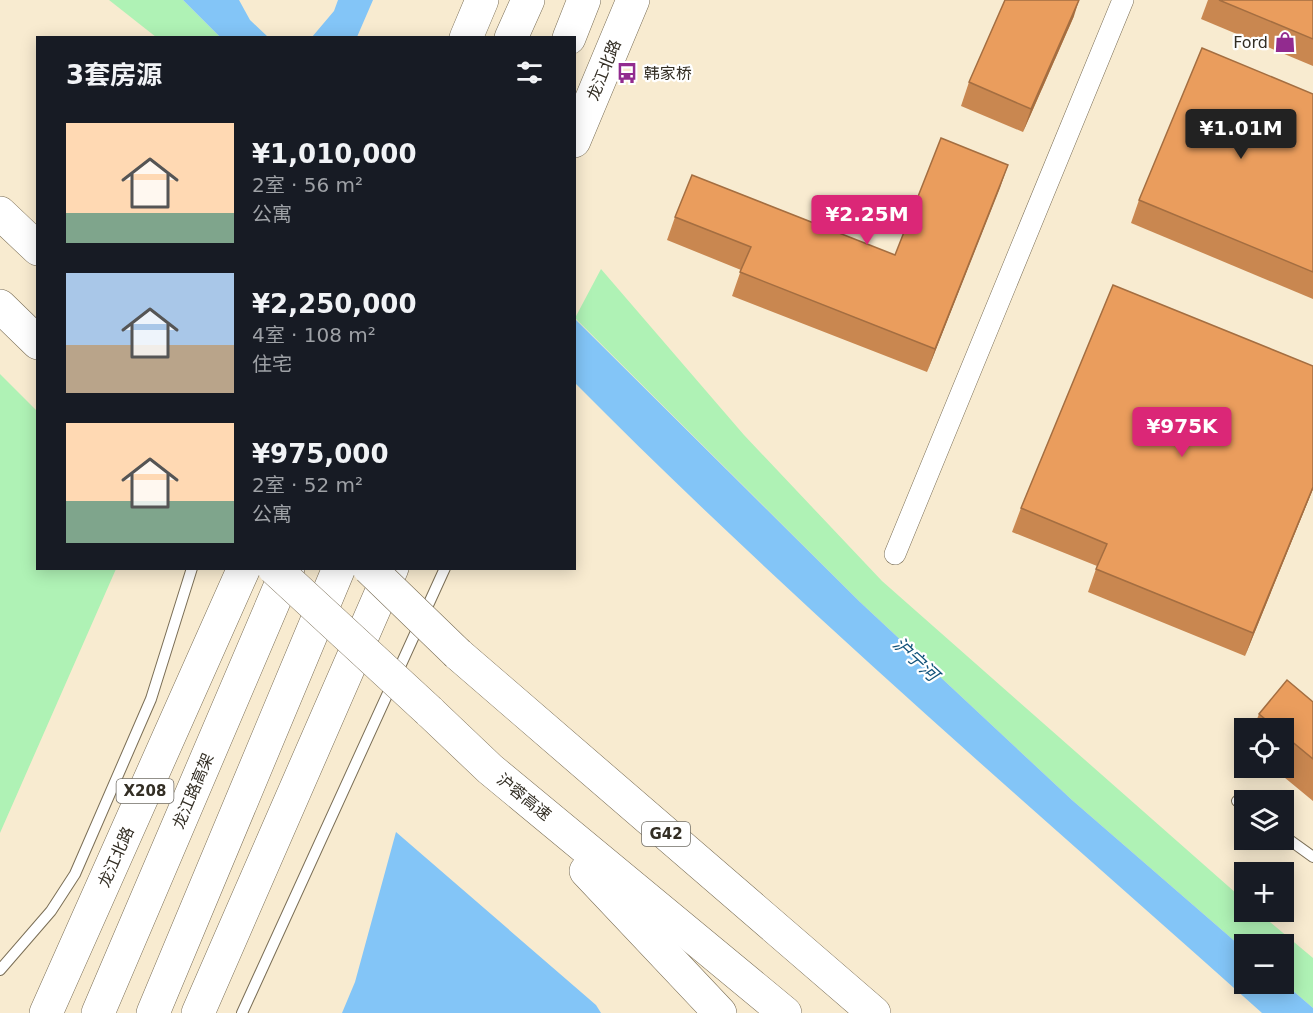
<!DOCTYPE html>
<html lang="zh">
<head>
<meta charset="utf-8">
<style>
	:root { --surface:#171b24; --page:#20242c; --text:#f1f3f6; --muted:#9ea1a6; --accent:#db2777 }
	body { margin:0; font-family:"DejaVu Sans","Noto Sans SC",sans-serif; background:var(--page); color:var(--text); height:100vh; display:flex; flex-direction:column; font-size:22px; white-space:nowrap }
	* { box-sizing:border-box; margin:0 }
	p { font-size:20px; color:var(--muted) }
	.icon { flex:none; width:33px; height:33px; fill:none; stroke:currentColor; stroke-width:2; stroke-linecap:round; stroke-linejoin:round }
	.map { position:relative; flex:1; overflow:hidden }
	.side { position:absolute; left:36px; top:36px; width:540px; height:534px; display:flex; flex-direction:column; background:var(--surface); border-radius:0px; box-shadow:0 3px 15px #0003 }
	.side>* { flex:none }
	.buttons { position:absolute; left:1234px; top:718px; display:grid; gap:12px }
	.buttons a { display:grid; place-items:center; width:60px; height:60px; border-radius:0px; background:var(--surface); box-shadow:0 3px 15px #0003; font-size:30px }
	.price { position:absolute; translate:-50% -51px; padding:0 14px; border-radius:6px; background:var(--accent); color:#fff; font-size:20px; line-height:39px; filter:drop-shadow(0 2px 3px #0008) }
	.price::after { content:''; position:absolute; left:50%; top:36px; width:18px; height:14px; margin-left:-9px; background:inherit; clip-path:polygon(0 0,100% 0,50% 100%) }
	.price.current { background:#222; color:#fff }
	ul { padding:0; list-style:none }
	li { display:flex; align-items:center; gap:18px; height:150px; padding:0 30px }
	li span { display:grid; place-items:center; flex:none; width:168px; height:120px; border-radius:0px; color:#555 }
	li>.icon { margin-inline-start:auto }
	span .icon { width:72px; height:72px; fill:#fffc; stroke-width:1 }
	li b { font-size:26px }
	h2 { display:flex; justify-content:space-between; align-items:center; height:72px; padding:0 30px; font-size:26px }
	.map>svg:first-child { display:block }
	.green { fill:#aff2b5 }
	.water { fill:#83c5f7 }
	.lines { fill:none; stroke-linecap:round; stroke-linejoin:round }
	.lane-casing { stroke:#7a6e56; stroke-width:12 }
	.street-casing { stroke:#7a6e56; stroke-width:22 }
	.primary-casing { stroke:#7a6e56; stroke-width:34 }
	.highway-casing { stroke:#7a6e56; stroke-width:34 }
	.lane { stroke:#fff; stroke-width:10 }
	.street { stroke:#fff; stroke-width:21 }
	.primary { stroke:#fff; stroke-width:33 }
	.highway { stroke:#fff; stroke-width:33 }
	.highway-bridge-casing { stroke:#7a6e56; stroke-width:34; stroke-linecap:butt }
	.highway-bridge { stroke:#fff; stroke-width:33 }
	.wall { fill:#c98750 }
	.shaded-wall { fill:#a46e41 }
	.building { fill:#ea9d5d; stroke:#a46e41; stroke-width:1.5 }
	.labels { text-anchor:middle; dominant-baseline:central; stroke-width:4.5; stroke-linejoin:round; paint-order:stroke }
	.shield { fill:#fff; stroke:#706d66; stroke-width:1.5 }
	.shield-label { font-size:15px; font-weight:bold; fill:#332e24 }
	.poi-label { font-size:16px; fill:#332e24; stroke:#fff; text-anchor:end }
	.street-label { font-size:16px; fill:#332e24; stroke:#fff }
	.water-label { font-size:18px; font-style:italic; fill:#11527a; stroke:#fff }
</style>
</head>
<body>
<div class="map">
<svg width="1313" height="1013" viewBox="0 0 1313 1013">
	<rect width="100%" height="100%" fill="#f8ebd0"/>
	<g class="green">
		<polygon points="109,0 183,0 220,37 156,37"/>
		<polygon points="601,269 744,435 882,581 1245,901 1245,912 1258,912 1313,958 1313,1008 1284,983 1284,945 1245,945 1245,950 1072,800 860,602 575,318"/>
		<polygon points="0,374 37,411 38,568 116,569 0,833"/>
	</g>
	<g class="water">
		<polygon points="183,0 239,0 250,20 268,37 220,37"/>
		<polygon points="338,0 373,0 357,37 312,37 334,11"/>
		<path d="M574 318 860 602 1072 800 1245 950V984L1284 983 1313 1008V1013H1262C1030 806 793 603 575 383Z"/>
		<polygon points="396,832 596,1005 601,1013 342,1013 355,982"/>
	</g>
	<g class="lines">
		<defs>
			<g id="lane">
				<polyline points="1237,801 1245,807"/>
				<polyline points="1284,836 1313,857"/>
				<polyline points="0,970 51,911 75,874 151,699 192,568"/>
				<polyline points="242,1013 445,568"/>
			</g>
			<polyline id="street" points="895,554 1123,0"/>
			<g id="primary">
				<polyline points="466,38 482,0"/>
				<polyline points="574,141 633,0"/>
				<polyline points="46,1013 244,568"/>
				<polyline points="198,1013 392,568"/>
			</g>
			<g id="highway">
				<polyline points="511,38 528,0"/>
				<polyline points="569,38 584,0"/>
				<polyline points="0,213 38,249"/>
				<polyline points="0,306 38,343"/>
				<polyline points="458,654 874,1013"/>
				<polyline points="429,711 490,769 785,1013"/>
				<polyline points="586,871 720,1013"/>
				<polyline points="98,1013 288,568"/>
				<polyline points="153,1013 339,568"/>
			</g>
		</defs>
		<use href="#lane" class="lane-casing"/>
		<use href="#street" class="street-casing"/>
		<use href="#primary" class="primary-casing"/>
		<use href="#highway" class="highway-casing"/>
		<use href="#lane" class="lane"/>
		<use href="#street" class="street"/>
		<use href="#primary" class="primary"/>
		<use href="#highway" class="highway"/>
		<defs>
			<g id="highway-bridge">
				<polyline points="274,568 429,711"/>
				<polyline points="369,568 458,654"/>
			</g>
		</defs>
		<use href="#highway-bridge" class="highway-bridge-casing"/>
		<use href="#highway-bridge" class="highway-bridge"/>
	</g>
	<g class="wall">
		<polygon points="1208,0 1313,0 1313,66 1201,19"/>
		<polygon points="1074,16 1023,132 961,106 969,82"/>
		<polygon points="1313,94 1313,299 1131,223 1139,200"/>
		<polygon points="1008,165 927,372 732,296 741,270 667,240 675,217 895,255"/>
		<polygon points="1313,489 1245,656 1088,592 1097,566 1012,532 1021,508"/>
		<polygon points="1313,702 1313,801 1273,768 1284,768 1284,729 1253,729 1259,714"/>
	</g>
	<g class="shaded-wall">
		<polygon points="1079,0 1074,16 1023,132 1031,109"/>
		<polygon points="1008,165 1000,188 927,372 935,349"/>
		<polygon points="1313,487 1313,489 1245,656 1253,633"/>
	</g>
	<g class="building">
		<polygon points="1005,0 1079,0 1031,109 969,82"/>
		<polygon points="1219,0 1313,0 1313,39"/>
		<polygon points="1202,48 1313,94 1313,272 1139,200"/>
		<polygon points="941,138 1008,165 935,349 740,272 751,247 675,217 692,175 895,255"/>
		<polygon points="1113,285 1313,366 1313,487 1253,633 1096,569 1107,544 1021,508"/>
		<polygon points="1287,680 1313,702 1313,759 1284,735 1284,729 1277,729 1259,714"/>
	</g>
	<defs>
		<symbol id="shop-bare" viewBox="-9 -9 18 18"><path d="M-5-2.5h2.3a2.7 3.5 0 0 1 5.4 0H5L5.5 6h-11ZM-1.5-2.5h3a1.5 2.3 0 0 0-3 0Z" fill="#922b8f" stroke="#fff" stroke-width="2.5" paint-order="stroke"/></symbol>
		<symbol id="bus-bare" viewBox="-9 -9 18 18"><path d="M-5-6H5V4H4V6H2V4H-2V6H-4V4H-5ZM-3.5-4V0h7V-4ZM-3.5 1.2v1.5H-2V1.2ZM2 1.2v1.5H3.5V1.2Z" fill="#922b8f" stroke="#fff" stroke-width="2.5" paint-order="stroke"/></symbol>
	</defs>
	<g fill-rule="evenodd">
		<use href="#shop-bare" x="1270" y="27" width="30" height="30"/>
		<use href="#bus-bare" x="612" y="58" width="30" height="30"/>
	</g>
	<g class="labels">
		<g class="shield">
			<rect x="116.5" y="779" width="57" height="24" rx="4.5"/>
			<rect x="642" y="822" width="48" height="24" rx="4.5"/>
		</g>
		<g class="shield-label">
			<text x="145" y="791">X208</text>
			<text x="666" y="834">G42</text>
		</g>
		<g class="poi-label">
			<text x="1268" y="42">Ford</text>
			<text x="644" y="73" text-anchor="start">韩家桥</text>
		</g>
		<g class="street-label">
			<text transform="translate(604 70) rotate(-68)">龙江北路</text>
			<text transform="translate(193 791) rotate(-67)">龙江路高架</text>
			<text transform="translate(524 797) rotate(39)">沪蓉高速</text>
			<text transform="translate(116 857) rotate(-66)">龙江北路</text>
		</g>
		<g class="water-label">
			<text transform="translate(916 659) rotate(43)">沪宁河</text>
		</g>
	</g>
</svg>
<div class="buttons">
<a><svg class="icon" aria-label="locate" viewBox="0 0 24 24"><circle cx="12" cy="12" r="6"/><path d="M12 2v4M12 18v4M2 12h4M18 12h4"/></svg></a>
<a><svg class="icon" aria-label="layers" viewBox="0 0 24 24"><path d="M12 4l9 5-9 5-9-5zM3 14l9 5 9-5"/></svg></a>
<a>+</a>
<a>−</a>
</div>
<b class="price current" style="left:1241px;top:160px">¥1.01M</b>
<b class="price" style="left:867px;top:246px">¥2.25M</b>
<b class="price" style="left:1182px;top:458px">¥975K</b>
<section class="side">
<h2>3套房源<svg class="icon" aria-label="filters" viewBox="0 0 24 24"><path d="M4 7h16M4 17h16"/><circle cx="9" cy="7" r="2"/><circle cx="15" cy="17" r="2"/></svg></h2>
<ul>
<li><span style="background:linear-gradient(#ffd9b3 75%,#7fa58c 0)"><svg class="icon" aria-label="home" viewBox="0 0 24 24"><path d="M3 11l9-7 9 7M6 9v11h12V9"/></svg></span><div><b>¥1,010,000</b><p>2室 · 56 m²</p><p>公寓</p></div></li>
<li><span style="background:linear-gradient(#a9c7e8 60%,#b9a48a 0)"><svg class="icon" aria-label="home" viewBox="0 0 24 24"><path d="M3 11l9-7 9 7M6 9v11h12V9"/></svg></span><div><b>¥2,250,000</b><p>4室 · 108 m²</p><p>住宅</p></div></li>
<li><span style="background:linear-gradient(#ffd9b3 65%,#7fa58c 0)"><svg class="icon" aria-label="home" viewBox="0 0 24 24"><path d="M3 11l9-7 9 7M6 9v11h12V9"/></svg></span><div><b>¥975,000</b><p>2室 · 52 m²</p><p>公寓</p></div></li>
</ul>
</section>
</div>
</body>
</html>
